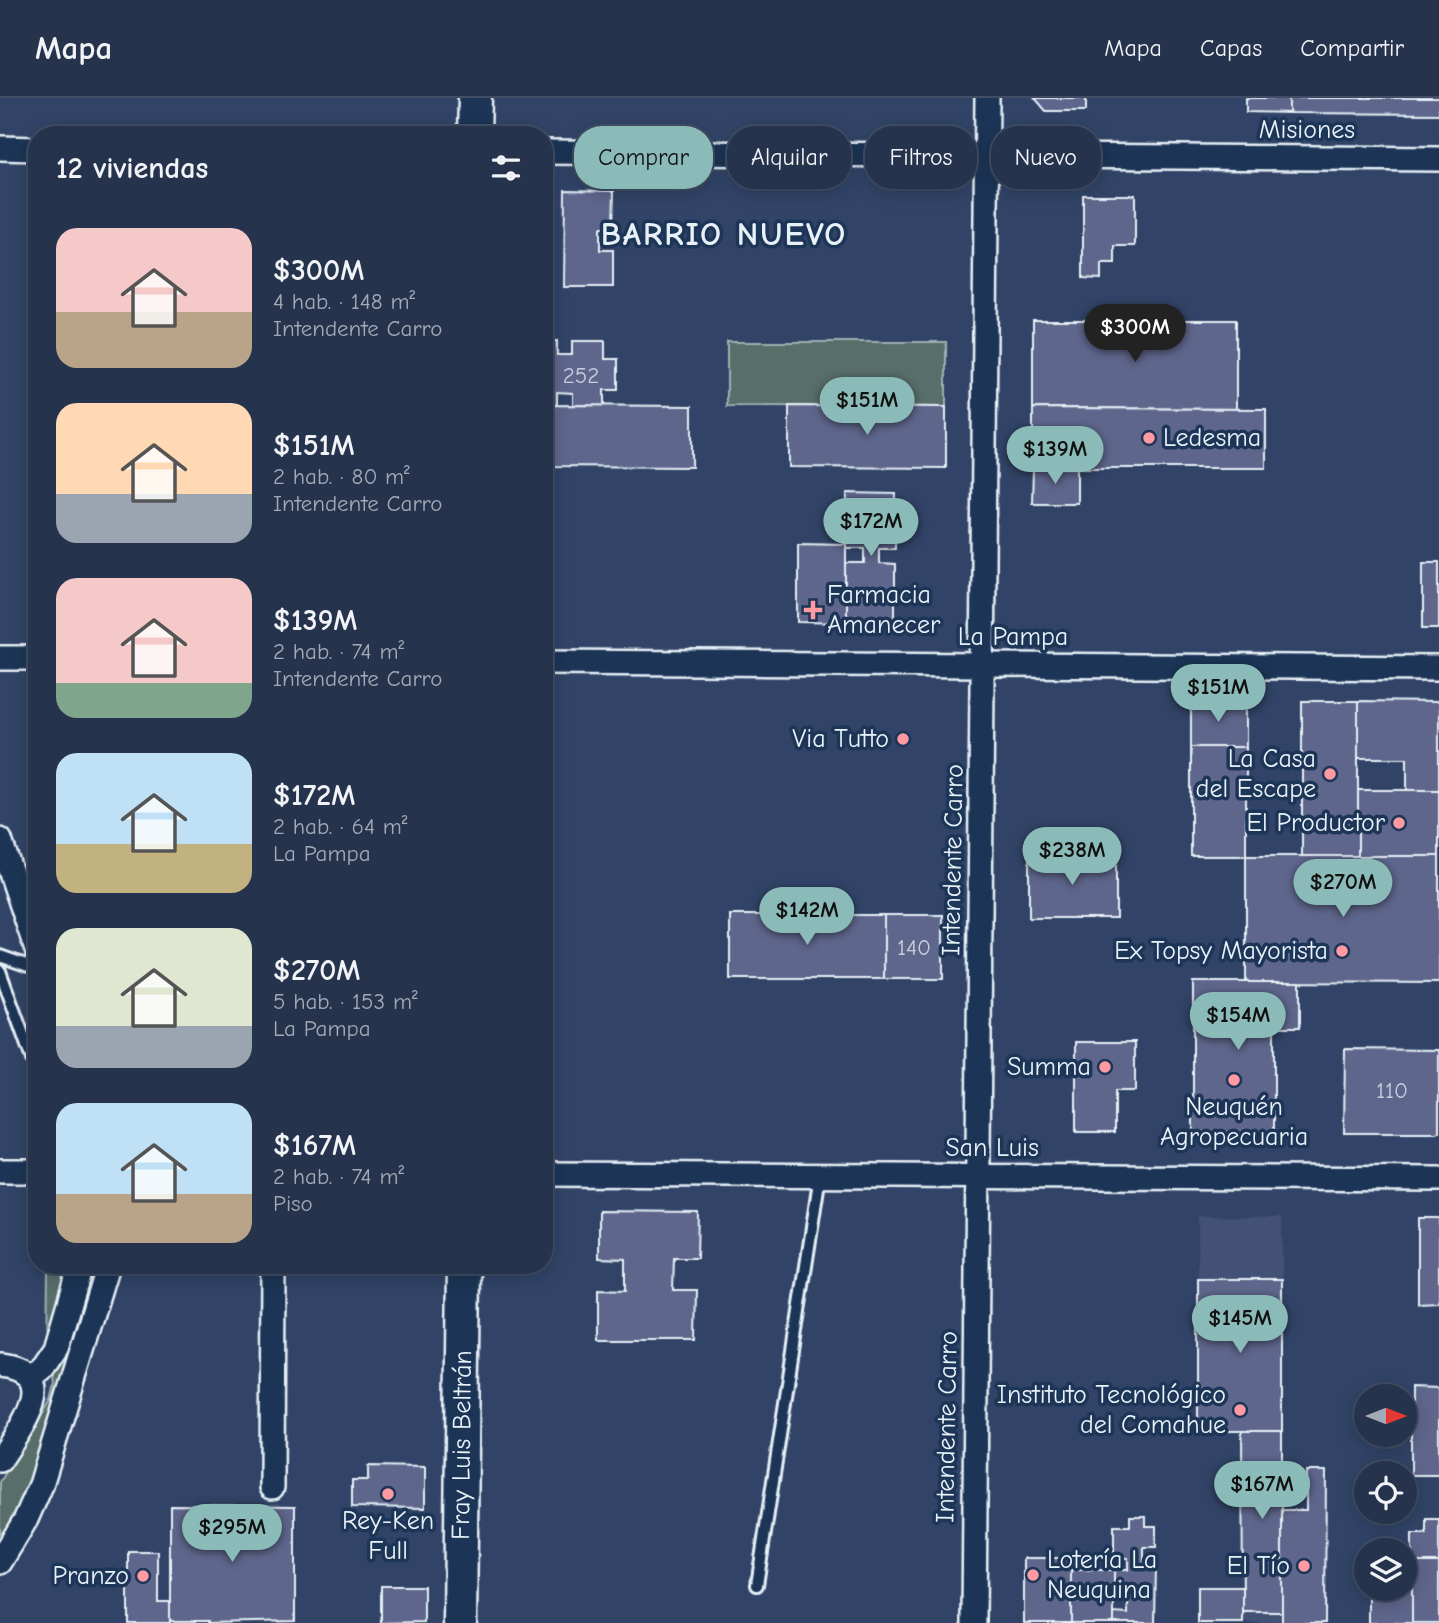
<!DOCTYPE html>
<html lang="es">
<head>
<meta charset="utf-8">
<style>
	:root { --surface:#25334d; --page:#2d3b54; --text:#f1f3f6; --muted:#a3aab6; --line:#424e65; --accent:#8bbbb9 }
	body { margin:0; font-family:"Comic Neue",sans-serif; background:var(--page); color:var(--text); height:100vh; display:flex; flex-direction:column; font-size:26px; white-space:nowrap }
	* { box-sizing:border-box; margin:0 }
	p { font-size:23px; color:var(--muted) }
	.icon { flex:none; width:38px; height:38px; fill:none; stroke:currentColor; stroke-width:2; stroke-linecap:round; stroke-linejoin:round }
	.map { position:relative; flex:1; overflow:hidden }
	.side { position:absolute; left:28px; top:28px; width:525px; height:1148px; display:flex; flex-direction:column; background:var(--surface); border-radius:28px; box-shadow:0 4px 18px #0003,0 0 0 2px var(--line) }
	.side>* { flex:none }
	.hud { position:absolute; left:574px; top:28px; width:665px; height:63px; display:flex; gap:14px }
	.needle { width:46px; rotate:90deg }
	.buttons { position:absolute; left:1354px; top:1286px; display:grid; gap:14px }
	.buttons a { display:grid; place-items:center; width:63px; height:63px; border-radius:50%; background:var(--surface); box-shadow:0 4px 18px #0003,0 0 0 2px var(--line); font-size:35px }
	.price { position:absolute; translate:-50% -60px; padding:0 16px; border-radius:24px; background:var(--accent); color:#111; font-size:23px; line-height:46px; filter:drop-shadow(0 2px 4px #0008) }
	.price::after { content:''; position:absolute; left:50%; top:42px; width:21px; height:16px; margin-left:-10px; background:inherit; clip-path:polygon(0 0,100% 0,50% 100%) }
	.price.current { background:#222; color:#fff }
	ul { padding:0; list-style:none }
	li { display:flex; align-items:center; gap:21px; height:175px; padding:0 28px }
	li span { display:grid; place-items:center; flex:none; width:196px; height:140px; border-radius:21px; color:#555 }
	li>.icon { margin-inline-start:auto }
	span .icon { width:84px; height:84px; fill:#fffc; stroke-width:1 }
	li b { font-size:30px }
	h2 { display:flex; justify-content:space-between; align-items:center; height:84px; padding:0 28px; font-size:30px }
	.tag { padding:0 24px; border-radius:28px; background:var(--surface); box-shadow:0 4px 18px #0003,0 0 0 2px var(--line); font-size:24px; line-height:63px }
	.tag.current { background:var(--accent); color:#111 }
	header { display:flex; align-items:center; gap:42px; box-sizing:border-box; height:98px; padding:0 35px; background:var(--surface); border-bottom:2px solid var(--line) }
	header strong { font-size:33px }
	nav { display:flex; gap:38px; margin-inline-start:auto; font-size:24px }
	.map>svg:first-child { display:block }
	.built { fill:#425175 }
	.green { fill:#586e6a; stroke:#a0b0b1; stroke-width:2 }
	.building { fill:#5f668c; stroke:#e8f1f8; stroke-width:2 }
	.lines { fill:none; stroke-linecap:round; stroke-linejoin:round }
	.lane-casing { stroke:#e8f1f8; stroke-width:16 }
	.street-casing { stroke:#e8f1f8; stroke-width:28 }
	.secondary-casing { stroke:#e8f1f8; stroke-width:37 }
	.lane { stroke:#1d3557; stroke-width:10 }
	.street { stroke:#1d3557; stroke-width:23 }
	.secondary { stroke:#1d3557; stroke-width:32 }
	.poi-dot { fill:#ff9aa2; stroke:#1d3557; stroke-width:2.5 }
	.labels { text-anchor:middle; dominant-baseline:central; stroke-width:7; stroke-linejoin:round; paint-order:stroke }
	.number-label { font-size:23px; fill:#c6cedd }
	.street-label { font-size:26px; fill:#e8f1f8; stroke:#1d3557 }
	.poi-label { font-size:26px; fill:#e8f1f8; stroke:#1d3557; text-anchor:end }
	.district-label { font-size:33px; font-weight:bold; letter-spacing:2px; fill:#e8f1f8; stroke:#1d3557 }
</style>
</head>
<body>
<header>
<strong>Mapa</strong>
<nav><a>Mapa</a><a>Capas</a><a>Compartir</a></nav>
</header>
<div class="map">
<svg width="1439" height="1525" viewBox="0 0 1439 1525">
	<rect width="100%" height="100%" fill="#314467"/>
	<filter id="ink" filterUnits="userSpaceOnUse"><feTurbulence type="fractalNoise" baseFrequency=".0143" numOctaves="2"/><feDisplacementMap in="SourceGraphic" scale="14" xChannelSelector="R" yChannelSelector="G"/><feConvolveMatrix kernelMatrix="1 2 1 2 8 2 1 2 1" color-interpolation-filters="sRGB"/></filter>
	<g filter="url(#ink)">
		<polygon class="built" points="1198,1118 1282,1119 1282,1525 1243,1525 1242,1333 1198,1333"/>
		<g class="green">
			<polygon points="727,244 946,244 946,309 727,308"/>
			<polygon points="48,1167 117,1167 41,1406 0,1479 0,1384 51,1302 55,1287 54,1279 47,1267"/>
		</g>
		<g class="building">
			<polygon points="1035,0 1086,0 1086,13 1046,13"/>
			<polygon points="1246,0 1289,0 1289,15 1246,14"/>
			<polygon points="1289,0 1439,0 1439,16 1289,15"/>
			<polygon points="565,92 614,93 613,130 600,130 600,152 613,152 613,189 564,189"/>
			<polygon points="1083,97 1135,97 1135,148 1115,148 1115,166 1101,166 1101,181 1083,180"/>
			<polygon points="1033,222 1236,222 1236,311 1033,310"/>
			<polygon points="544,243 557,243 557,257 572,257 572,243 605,243 605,261 618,261 618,292 604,292 604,308 573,307 573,295 557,294 557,307 544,307"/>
			<polygon points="544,307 692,308 692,369 544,368"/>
			<polygon points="789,308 946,309 946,370 789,369"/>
			<polygon points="1033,310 1266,311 1266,370 1033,370"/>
			<polygon points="1033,370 1077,370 1077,405 1032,405"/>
			<polygon points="847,395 896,396 895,450 879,450 879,465 895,466 895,525 846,525 846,465 865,465 865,450 846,450"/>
			<polygon points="798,445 846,446 846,525 798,524"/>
			<rect x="1423" y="464" width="16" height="66"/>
			<rect x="1191" y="603" width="55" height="46"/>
			<rect x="1302" y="603" width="56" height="155"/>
			<polygon points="1358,603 1439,604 1439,692 1407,692 1407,660 1358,660"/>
			<rect x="1191" y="649" width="55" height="109"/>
			<rect x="1358" y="692" width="81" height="66"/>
			<rect x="1029" y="757" width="87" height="63"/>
			<polygon points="1246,758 1439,758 1439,885 1246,884"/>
			<rect x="730" y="817" width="154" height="64"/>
			<rect x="884" y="817" width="59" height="64"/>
			<polygon points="1193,884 1300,884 1300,929 1274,929 1274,1034 1193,1034"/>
			<polygon points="1076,944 1135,944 1135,993 1115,993 1115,1034 1076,1034"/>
			<polygon points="1345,951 1439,952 1439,1033 1437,1035 1344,1035"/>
			<polygon points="599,1113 698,1114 697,1160 674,1160 673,1192 697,1192 696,1242 598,1242 598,1192 625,1193 625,1161 599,1160"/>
			<polygon points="1418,1120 1439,1120 1439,1205 1418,1206"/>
			<rect x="1198" y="1181" width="84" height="152"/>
			<polygon points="1411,1289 1439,1290 1439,1377 1411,1377"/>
			<polygon points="1242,1333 1282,1333 1282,1514 1243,1514"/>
			<polygon points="368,1368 425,1369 425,1410 352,1409 352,1382 368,1382"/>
			<polygon points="1306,1373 1326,1373 1325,1525 1282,1525 1282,1412 1306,1412"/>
			<polygon points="170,1407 295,1408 295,1523 208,1525 208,1523 170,1523"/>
			<polygon points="1130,1418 1145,1418 1145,1428 1156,1428 1156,1449 1144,1449 1144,1467 1156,1467 1155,1525 1114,1525 1114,1515 1128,1516 1128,1503 1114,1503 1114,1472 1128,1472 1128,1460 1114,1460 1114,1428 1130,1428"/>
			<polygon points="1426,1421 1439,1421 1439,1464 1412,1464 1412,1436 1426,1436"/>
			<polygon points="128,1453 158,1453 158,1503 170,1503 170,1525 128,1525"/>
			<rect x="1024" y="1460" width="47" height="65"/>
			<polygon points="1405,1464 1412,1464 1412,1525 1369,1525 1369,1491 1405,1491"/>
			<rect x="1412" y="1464" width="27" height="61"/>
			<rect x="1071" y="1472" width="43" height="53"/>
			<polygon points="381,1488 424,1488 424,1524 381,1525"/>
			<rect x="1198" y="1489" width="45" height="36"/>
		</g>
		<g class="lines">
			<defs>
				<g id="lane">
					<polyline points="0,858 37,871"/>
					<polyline points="0,873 37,975"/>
					<polyline points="757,1487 820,1077"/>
				</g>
				<g id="street">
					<polyline points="0,50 37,51"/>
					<polyline points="544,54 1439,61"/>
					<polyline points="0,560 37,560"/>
					<polyline points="544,564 1439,570"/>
					<polyline points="0,742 37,852"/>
					<polyline points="0,1073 37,1073"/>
					<polyline points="544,1076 1439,1081"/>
					<path d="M0 1267C66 1274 19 1332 0 1362"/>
					<polyline points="29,1278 41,1272 56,1250 80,1167"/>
					<polyline points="272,1389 273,1167"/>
					<polyline points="0,1464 26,1421 41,1387 108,1167"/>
					<polyline points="974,1525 987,0"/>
				</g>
				<g id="secondary">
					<polyline points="474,37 475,0"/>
					<path id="s1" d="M460 1525 464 1167"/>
				</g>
			</defs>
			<use href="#lane" class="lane-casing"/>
			<use href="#street" class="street-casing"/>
			<use href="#secondary" class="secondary-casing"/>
			<use href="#lane" class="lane"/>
			<use href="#street" class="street"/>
			<use href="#secondary" class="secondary"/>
		</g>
	</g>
	<g class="poi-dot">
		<circle cx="1149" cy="340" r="7"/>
		<path d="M809.5 501.5h7v7h7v7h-7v7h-7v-7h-7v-7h7z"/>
		<circle cx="903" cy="641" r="7"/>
		<circle cx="1330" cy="676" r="7"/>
		<circle cx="1399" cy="725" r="7"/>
		<circle cx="1342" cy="853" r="7"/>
		<circle cx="1105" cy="969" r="7"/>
		<circle cx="1234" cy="982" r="7"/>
		<circle cx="1240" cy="1312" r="7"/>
		<circle cx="388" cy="1396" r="7"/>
		<circle cx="1304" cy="1468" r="7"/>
		<circle cx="1033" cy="1477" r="7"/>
		<circle cx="143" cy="1478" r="7"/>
	</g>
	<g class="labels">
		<g class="number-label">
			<text x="581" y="277">252</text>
			<text x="914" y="849">140</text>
			<text x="1392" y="992">110</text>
		</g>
		<g class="street-label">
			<text x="1307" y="32">Misiones</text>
			<text x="1013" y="539">La Pampa</text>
			<text transform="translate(953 762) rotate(-89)">Intendente Carro</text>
			<text x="992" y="1050">San Luis</text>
			<text transform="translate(947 1329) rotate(-89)">Intendente Carro</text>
			<text stroke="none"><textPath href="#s1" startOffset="178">Fray Luis Beltrán</textPath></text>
		</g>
		<g class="poi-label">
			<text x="1163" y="340" text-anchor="start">Ledesma</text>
			<text x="827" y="497" text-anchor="start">Farmacia<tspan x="827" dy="30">Amanecer</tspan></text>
			<text x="889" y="641">Via Tutto</text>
			<text x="1316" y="661">La Casa<tspan x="1316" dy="30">del Escape</tspan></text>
			<text x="1385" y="725">El Productor</text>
			<text x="1328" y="853">Ex Topsy Mayorista</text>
			<text x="1091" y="969">Summa</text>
			<text x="1234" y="1009" text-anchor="middle">Neuquén<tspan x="1234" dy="30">Agropecuaria</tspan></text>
			<text x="1226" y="1297">Instituto Tecnológico<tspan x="1226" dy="30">del Comahue</tspan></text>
			<text x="388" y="1423" text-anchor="middle">Rey-Ken<tspan x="388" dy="30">Full</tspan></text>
			<text x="1047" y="1462" text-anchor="start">Lotería La<tspan x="1047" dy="30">Neuquina</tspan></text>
			<text x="1290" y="1468">El Tío</text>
			<text x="129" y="1478">Pranzo</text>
		</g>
		<g class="district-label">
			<text x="724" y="136">BARRIO NUEVO</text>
		</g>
	</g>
</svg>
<div class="buttons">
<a><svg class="needle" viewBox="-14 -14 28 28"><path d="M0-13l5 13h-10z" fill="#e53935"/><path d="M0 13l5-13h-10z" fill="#a3aab6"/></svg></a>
<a><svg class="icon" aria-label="locate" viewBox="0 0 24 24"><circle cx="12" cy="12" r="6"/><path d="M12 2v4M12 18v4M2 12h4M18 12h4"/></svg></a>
<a><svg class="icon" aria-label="layers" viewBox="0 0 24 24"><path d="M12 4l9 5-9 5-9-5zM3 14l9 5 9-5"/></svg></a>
</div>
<b class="price current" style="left:1135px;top:266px">$300M</b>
<b class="price" style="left:867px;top:339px">$151M</b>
<b class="price" style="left:1055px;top:388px">$139M</b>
<b class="price" style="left:871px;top:460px">$172M</b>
<b class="price" style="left:1218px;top:626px">$151M</b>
<b class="price" style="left:1072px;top:789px">$238M</b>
<b class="price" style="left:1343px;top:821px">$270M</b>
<b class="price" style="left:807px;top:849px">$142M</b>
<b class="price" style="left:1238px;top:954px">$154M</b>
<b class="price" style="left:1240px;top:1257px">$145M</b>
<b class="price" style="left:1262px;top:1423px">$167M</b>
<b class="price" style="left:232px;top:1466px">$295M</b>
<div class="hud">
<a class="tag current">Comprar</a>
<a class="tag">Alquilar</a>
<a class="tag">Filtros</a>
<a class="tag">Nuevo</a>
</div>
<section class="side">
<h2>12 viviendas<svg class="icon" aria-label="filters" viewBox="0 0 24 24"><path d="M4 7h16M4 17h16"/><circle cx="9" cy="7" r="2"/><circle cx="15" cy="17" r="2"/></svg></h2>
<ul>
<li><span style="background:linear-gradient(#f6c9c9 60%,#b9a48a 0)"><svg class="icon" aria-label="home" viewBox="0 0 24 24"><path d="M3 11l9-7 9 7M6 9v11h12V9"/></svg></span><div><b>$300M</b><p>4 hab. · 148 m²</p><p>Intendente Carro</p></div></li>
<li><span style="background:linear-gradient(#ffd9b3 65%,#9aa5b1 0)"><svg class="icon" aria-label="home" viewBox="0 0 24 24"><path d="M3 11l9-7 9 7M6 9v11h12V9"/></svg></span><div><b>$151M</b><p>2 hab. · 80 m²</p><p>Intendente Carro</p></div></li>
<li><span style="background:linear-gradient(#f6c9c9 75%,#7fa58c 0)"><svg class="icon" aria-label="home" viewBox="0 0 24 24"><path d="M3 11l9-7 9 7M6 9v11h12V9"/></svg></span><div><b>$139M</b><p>2 hab. · 74 m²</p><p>Intendente Carro</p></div></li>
<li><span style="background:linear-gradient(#bfe0f5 65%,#c2b280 0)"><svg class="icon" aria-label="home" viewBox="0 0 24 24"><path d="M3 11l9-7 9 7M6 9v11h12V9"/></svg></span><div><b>$172M</b><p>2 hab. · 64 m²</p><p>La Pampa</p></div></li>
<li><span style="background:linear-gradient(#dfe7d0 70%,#9aa5b1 0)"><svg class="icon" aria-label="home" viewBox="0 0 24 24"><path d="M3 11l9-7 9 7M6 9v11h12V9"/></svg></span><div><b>$270M</b><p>5 hab. · 153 m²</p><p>La Pampa</p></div></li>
<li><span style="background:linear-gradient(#bfe0f5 65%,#b9a48a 0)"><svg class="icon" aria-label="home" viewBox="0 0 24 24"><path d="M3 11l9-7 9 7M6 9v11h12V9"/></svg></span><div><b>$167M</b><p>2 hab. · 74 m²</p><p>Piso</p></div></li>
</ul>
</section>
</div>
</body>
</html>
